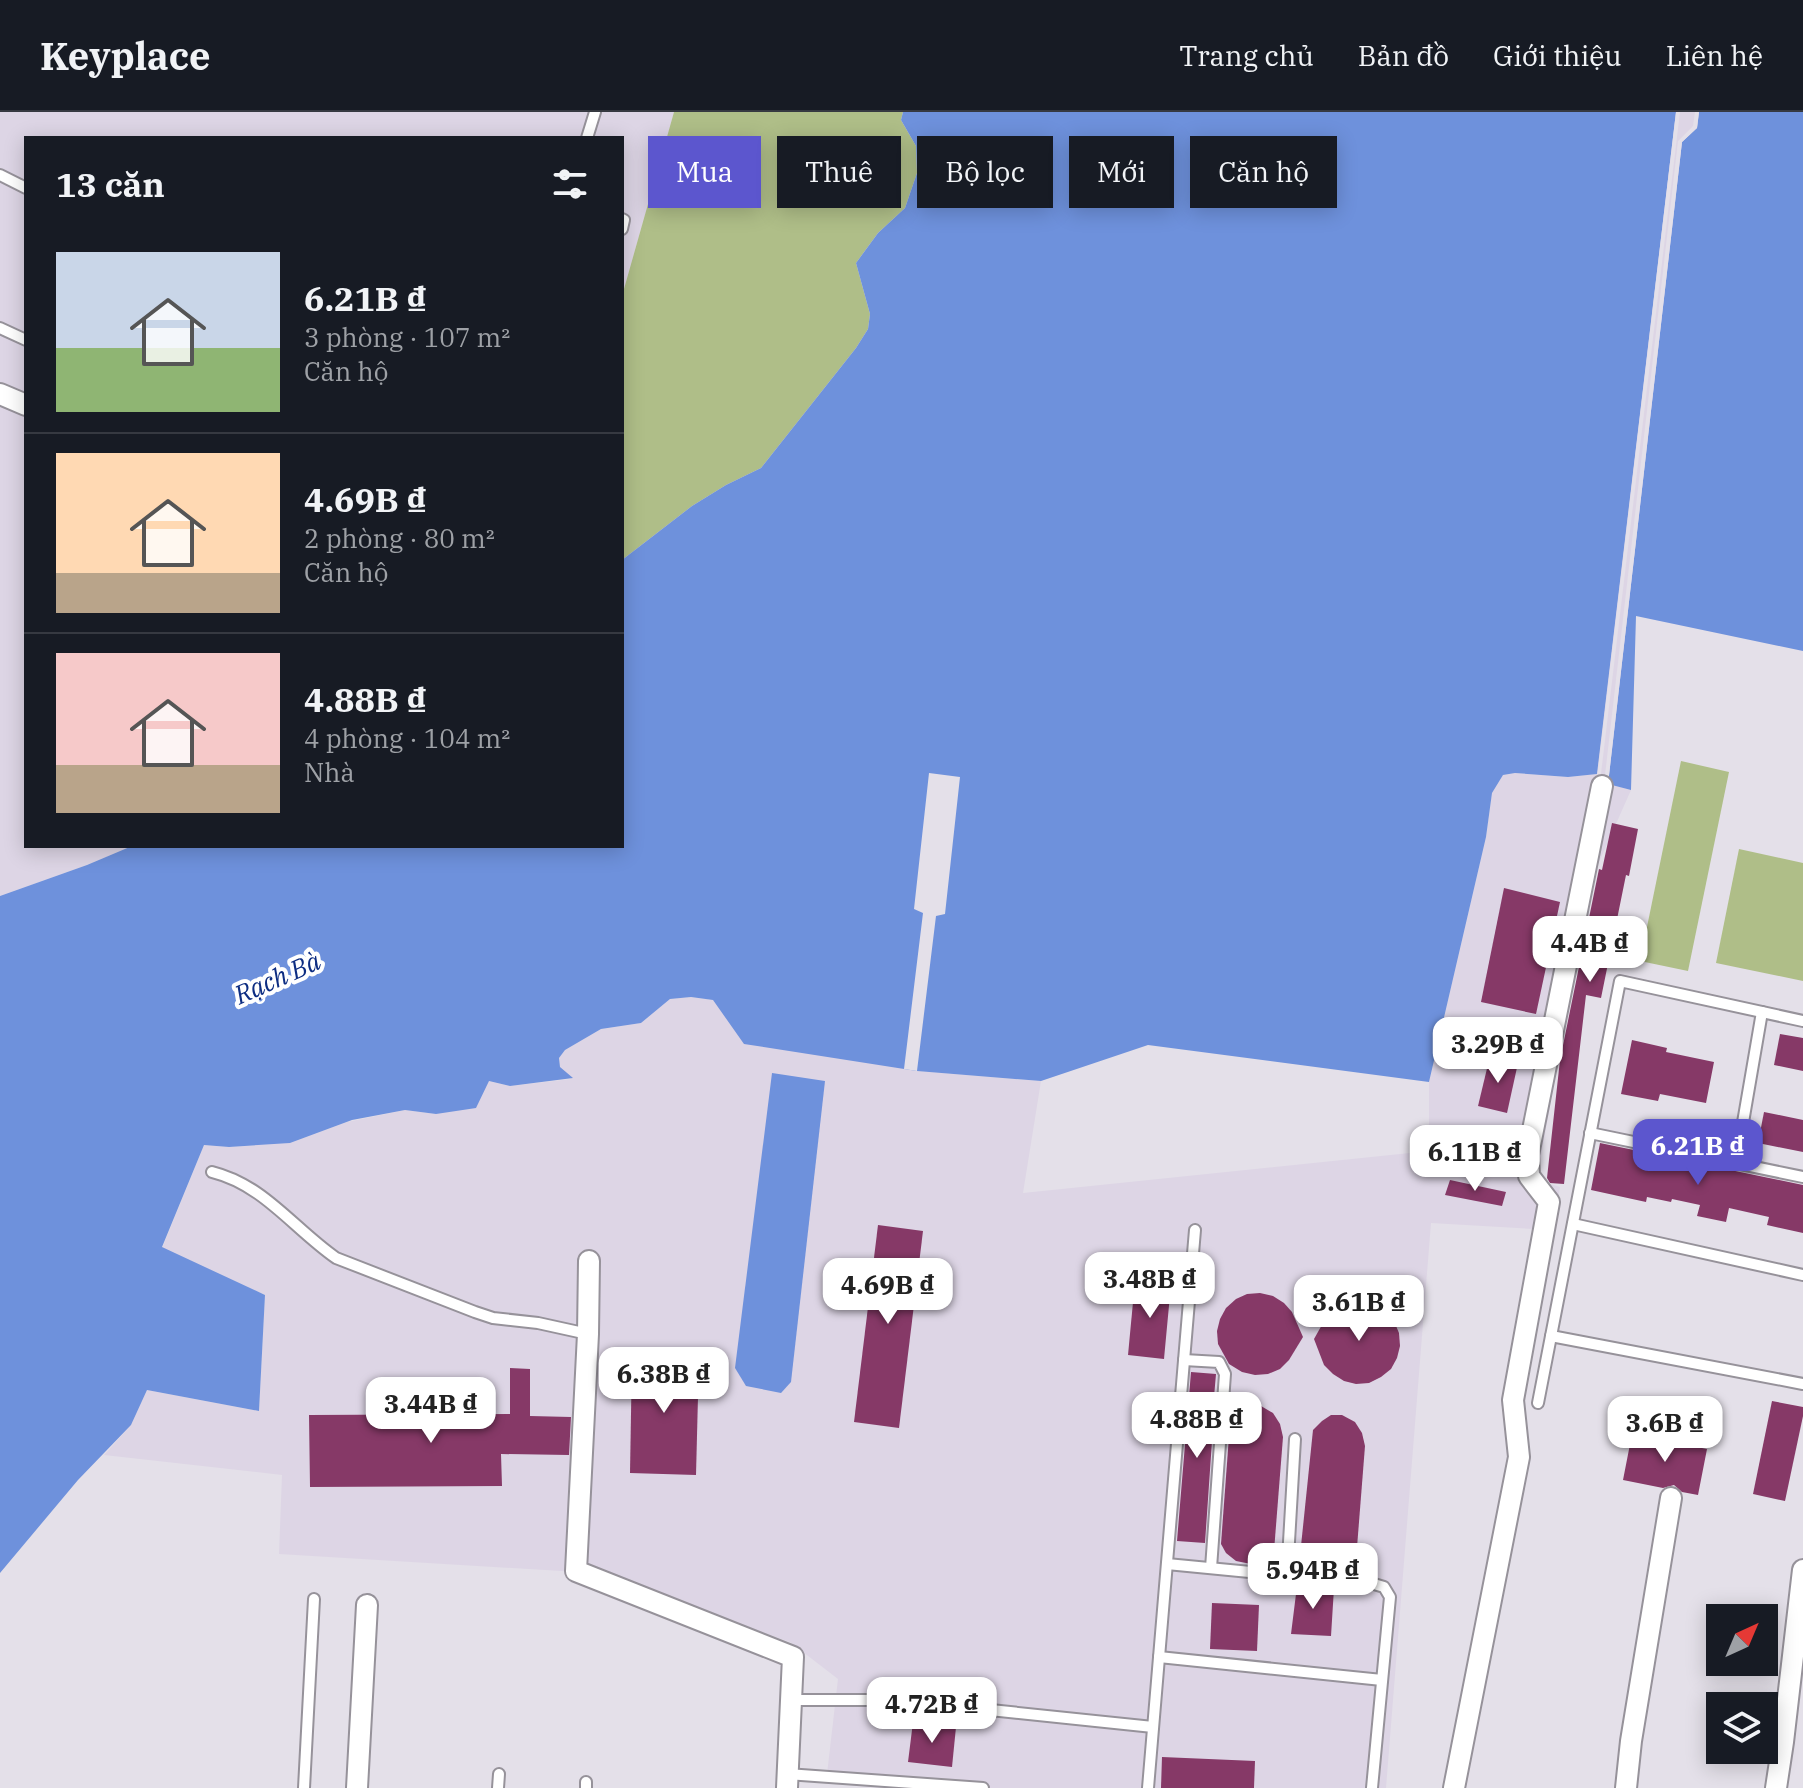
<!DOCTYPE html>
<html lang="vi">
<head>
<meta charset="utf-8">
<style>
	:root { --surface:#171b24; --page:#242831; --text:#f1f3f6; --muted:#9ea1a6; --line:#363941; --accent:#5c56ce }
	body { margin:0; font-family:"IBM Plex Serif",serif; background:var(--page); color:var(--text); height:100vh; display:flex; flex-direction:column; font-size:30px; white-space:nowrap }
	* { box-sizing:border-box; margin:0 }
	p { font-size:26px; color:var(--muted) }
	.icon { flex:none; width:44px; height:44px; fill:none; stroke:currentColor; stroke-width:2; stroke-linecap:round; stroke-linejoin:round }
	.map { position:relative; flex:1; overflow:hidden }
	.panel { position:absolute; left:24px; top:24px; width:600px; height:712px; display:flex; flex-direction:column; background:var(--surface); border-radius:0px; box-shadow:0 4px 20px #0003 }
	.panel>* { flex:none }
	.banner { position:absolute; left:648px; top:24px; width:760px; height:72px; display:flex; gap:16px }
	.needle { width:52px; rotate:44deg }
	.tools { position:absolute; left:1706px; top:1492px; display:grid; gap:16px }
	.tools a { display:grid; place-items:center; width:72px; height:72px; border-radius:0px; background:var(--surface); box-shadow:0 4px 20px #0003; font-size:40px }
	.price { position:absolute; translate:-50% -68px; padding:0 18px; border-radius:16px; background:#fff; color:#222; font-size:26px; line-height:52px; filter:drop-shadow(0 2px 4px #0008) }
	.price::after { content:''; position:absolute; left:50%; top:48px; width:24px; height:18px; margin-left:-12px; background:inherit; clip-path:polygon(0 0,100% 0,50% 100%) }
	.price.active { background:var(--accent); color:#fff }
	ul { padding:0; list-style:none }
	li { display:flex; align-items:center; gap:24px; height:200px; padding:0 32px }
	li+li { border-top:2px solid var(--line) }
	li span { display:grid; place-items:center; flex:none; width:224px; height:160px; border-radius:0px; color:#555 }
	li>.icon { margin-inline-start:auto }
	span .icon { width:96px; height:96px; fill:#fffc; stroke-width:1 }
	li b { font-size:34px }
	h2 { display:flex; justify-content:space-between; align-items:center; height:96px; padding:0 32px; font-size:34px }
	.tag { padding:0 28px; border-radius:0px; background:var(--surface); box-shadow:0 4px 20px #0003; font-size:28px; line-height:72px }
	.tag.active { background:var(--accent); color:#fff }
	header { display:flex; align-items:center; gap:48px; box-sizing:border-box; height:112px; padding:0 40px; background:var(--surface); border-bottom:2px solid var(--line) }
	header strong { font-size:38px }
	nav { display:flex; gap:44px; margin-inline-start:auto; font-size:28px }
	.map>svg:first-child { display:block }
	.built { fill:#ddd5e5 }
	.green { fill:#afbe88 }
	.water { fill:#6e91dc }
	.pier { fill:#e4e0e9 }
	.building { fill:#863967 }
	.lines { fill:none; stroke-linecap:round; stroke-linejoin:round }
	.service-casing { stroke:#96929a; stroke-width:14 }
	.minor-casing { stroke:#96929a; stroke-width:24 }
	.service { stroke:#fff; stroke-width:10 }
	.minor { stroke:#fff; stroke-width:20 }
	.labels { text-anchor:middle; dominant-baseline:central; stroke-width:8; stroke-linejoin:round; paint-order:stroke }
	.water-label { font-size:26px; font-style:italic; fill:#0d2d82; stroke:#fff }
</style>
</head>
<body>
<header>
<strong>Keyplace</strong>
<nav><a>Trang chủ</a><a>Bản đồ</a><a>Giới thiệu</a><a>Liên hệ</a></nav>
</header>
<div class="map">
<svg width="1803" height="1676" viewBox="0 0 1803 1676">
	<rect width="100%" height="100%" fill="#e4e0e9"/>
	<g class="built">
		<polygon points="0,0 674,0 622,184 622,26 26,26 26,734 132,734 87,753 0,784"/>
		<polygon points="1676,0 1699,0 1609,672 1631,678 1596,757 1570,880 1537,1068 1560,1075 1523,1297 1501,1294 1534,1117 1431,1111 1386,1676 884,1676 826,1671 838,1567 790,1530 623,1473 595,1461 279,1442 282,1363 104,1343 131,1313 147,1278 259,1299 265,1183 162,1136 204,1033 229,1035 290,1031 347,1010 405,998 436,1002 488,969 510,974 571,967 560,956 559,946 565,938 601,917 641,911 670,887 691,885 713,888 918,959 1041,969 1023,1081 1429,1039 1429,970 1486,725 1492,681 1503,663 1515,661 1568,665 1597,662"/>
	</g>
	<g class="green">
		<polygon points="674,0 903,0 901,8 916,34 917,61 905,96 878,121 856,151 870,202 868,217 856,236 761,356 726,373 692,394 622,448 622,184"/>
		<polygon points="1681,649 1729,660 1688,859 1640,849"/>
		<polygon points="1739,737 1803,751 1803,869 1716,851"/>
	</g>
	<g class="water">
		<polygon points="903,0 1676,0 1597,662 1568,665 1515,661 1503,663 1492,681 1486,725 1429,970 1148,933 1041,969 917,959 744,932 713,888 691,885 670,887 641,911 601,917 565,938 559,946 560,955 573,966 510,974 489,969 476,996 436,1002 405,998 352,1008 290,1031 229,1035 204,1033 162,1135 265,1183 259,1299 147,1278 131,1313 78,1368 0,1461 0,784 87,753 132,734 622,734 622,448 692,394 726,373 761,356 856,236 868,217 870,202 856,151 878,121 905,96 917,61 916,34 901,8"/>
		<polygon points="1699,0 1803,0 1803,539 1636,504 1631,678 1608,672 1682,30 1697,16"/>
		<polygon points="772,961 825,969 791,1270 781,1281 746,1274 735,1256"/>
	</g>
	<g class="pier">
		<polygon points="1676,0 1680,0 1601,662 1597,666"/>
		<polygon points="1695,0 1699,0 1697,16 1682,30 1608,672 1604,672 1678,29 1693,14"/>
		<polygon points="929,661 960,665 945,802 936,804 917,959 904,957 923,801 914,797"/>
	</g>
	<g class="building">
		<polygon points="1612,711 1638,717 1629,764 1626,763 1601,886 1586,883 1564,1072 1550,1071 1547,1066 1560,948 1599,757 1602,758"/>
		<polygon points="1504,776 1560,790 1536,902 1481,890"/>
		<polygon points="1780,922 1803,926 1803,959 1774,953"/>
		<polygon points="1632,928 1667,936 1666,940 1714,950 1706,991 1660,982 1658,989 1621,982"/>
		<polygon points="1490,944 1518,951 1507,1001 1478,994"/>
		<polygon points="1764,1000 1803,1008 1803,1040 1758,1031"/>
		<polygon points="1600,1031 1803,1073 1803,1121 1767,1113 1769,1105 1729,1096 1726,1110 1697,1104 1700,1093 1672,1087 1671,1090 1647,1085 1646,1090 1591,1078"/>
		<polygon points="1450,1068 1506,1080 1502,1094 1445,1083"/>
		<polygon points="878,1113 923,1119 899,1316 854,1310"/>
		<polygon points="1135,1169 1171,1172 1164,1247 1128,1243"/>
		<polygon points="1260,1181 1273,1184 1284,1191 1292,1200 1303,1225 1289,1248 1280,1257 1268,1262 1255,1263 1242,1260 1229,1252 1218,1232 1217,1219 1220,1207 1226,1196 1236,1187 1247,1182"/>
		<polygon points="1362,1190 1374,1193 1385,1199 1394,1209 1399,1221 1400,1234 1397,1246 1391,1257 1381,1265 1369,1271 1356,1272 1344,1269 1333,1262 1324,1253 1314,1227 1327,1204 1337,1196 1349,1191"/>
		<polygon points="632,1243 699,1245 696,1363 630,1361"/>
		<polygon points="510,1256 530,1257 530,1304 571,1305 569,1343 501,1342 502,1374 310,1375 309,1303 510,1302"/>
		<polygon points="1191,1260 1216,1262 1210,1331 1212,1329 1205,1431 1177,1429"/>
		<polygon points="1772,1289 1803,1295 1803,1304 1785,1389 1753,1382"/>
		<polygon points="1249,1294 1261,1294 1273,1301 1280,1312 1283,1325 1274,1439 1267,1447 1256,1453 1236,1449 1226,1441 1221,1432 1230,1311 1240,1300"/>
		<polygon points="1331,1303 1342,1303 1355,1310 1362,1321 1365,1334 1356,1448 1342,1461 1318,1459 1307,1450 1301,1434 1313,1318 1322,1309"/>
		<polygon points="1632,1322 1707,1337 1698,1383 1682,1380 1674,1373 1663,1376 1623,1368"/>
		<polygon points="1297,1474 1334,1476 1331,1524 1291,1522"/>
		<polygon points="1212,1491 1259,1493 1257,1539 1210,1537"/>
		<polygon points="913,1610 956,1615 952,1655 908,1650"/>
		<polygon points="1162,1645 1255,1649 1254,1676 1161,1676"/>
	</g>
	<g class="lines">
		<defs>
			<g id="service">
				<polyline points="587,26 595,0"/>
				<polyline points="0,63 26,76"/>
				<polyline points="622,107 624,108 622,117"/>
				<polyline points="0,216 26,228"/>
				<polyline points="1590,1021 1803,1065"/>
				<polyline points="1736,1051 1762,900"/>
				<path d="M212 1060C264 1073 293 1116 336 1146L475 1200 493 1206 538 1211 588 1222"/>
				<polyline points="1573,1112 1803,1163"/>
				<polyline points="1551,1224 1803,1272"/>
				<polyline points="1184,1248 1219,1250 1225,1262 1211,1456"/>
				<polyline points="1538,1291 1620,869 1803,909"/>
				<polyline points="1167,1452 1374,1472 1384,1475 1390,1485 1372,1676"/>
				<polyline points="1287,1464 1295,1327"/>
				<polyline points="1159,1545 1382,1568"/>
				<polyline points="791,1588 868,1588 952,1594 1153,1615"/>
				<polyline points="787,1662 983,1676"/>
				<polyline points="304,1676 314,1487"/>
				<polyline points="498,1676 499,1662"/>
				<polyline points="586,1676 586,1670"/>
				<polyline points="1148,1676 1195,1118"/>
			</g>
			<g id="minor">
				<polyline points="0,282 26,293"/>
				<polyline points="589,1149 588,1222 576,1459 793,1545 787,1676"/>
				<polyline points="357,1676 367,1493"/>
				<polyline points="1454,1676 1519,1345 1513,1288 1549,1090 1529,1064 1528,1043 1602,674"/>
				<polyline points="1626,1676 1631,1629 1671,1386"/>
				<polyline points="1776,1676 1783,1630 1803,1458"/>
			</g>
		</defs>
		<use href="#service" class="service-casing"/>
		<use href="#minor" class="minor-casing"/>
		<use href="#service" class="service"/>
		<use href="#minor" class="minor"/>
	</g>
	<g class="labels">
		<g class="water-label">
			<text transform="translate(277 865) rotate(-24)">Rạch Bà</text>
		</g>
	</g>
</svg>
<div class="tools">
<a><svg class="needle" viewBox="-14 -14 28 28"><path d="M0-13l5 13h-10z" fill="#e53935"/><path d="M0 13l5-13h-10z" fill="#9ea1a6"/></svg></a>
<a><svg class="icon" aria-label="layers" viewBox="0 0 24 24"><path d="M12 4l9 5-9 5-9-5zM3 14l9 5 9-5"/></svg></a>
</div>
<b class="price" style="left:1590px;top:872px">4.4B ₫</b>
<b class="price" style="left:1498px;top:973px">3.29B ₫</b>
<b class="price active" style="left:1698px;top:1075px">6.21B ₫</b>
<b class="price" style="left:1475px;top:1081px">6.11B ₫</b>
<b class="price" style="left:1150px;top:1208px">3.48B ₫</b>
<b class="price" style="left:888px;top:1214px">4.69B ₫</b>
<b class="price" style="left:1359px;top:1231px">3.61B ₫</b>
<b class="price" style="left:664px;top:1303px">6.38B ₫</b>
<b class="price" style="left:431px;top:1333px">3.44B ₫</b>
<b class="price" style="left:1197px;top:1348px">4.88B ₫</b>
<b class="price" style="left:1665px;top:1352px">3.6B ₫</b>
<b class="price" style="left:1313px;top:1499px">5.94B ₫</b>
<b class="price" style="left:932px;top:1633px">4.72B ₫</b>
<div class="banner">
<a class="tag active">Mua</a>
<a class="tag">Thuê</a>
<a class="tag">Bộ lọc</a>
<a class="tag">Mới</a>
<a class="tag">Căn hộ</a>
</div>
<section class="panel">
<h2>13 căn<svg class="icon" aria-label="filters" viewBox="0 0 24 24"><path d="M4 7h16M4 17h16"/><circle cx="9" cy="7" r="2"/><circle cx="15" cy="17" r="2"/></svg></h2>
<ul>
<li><span style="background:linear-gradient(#c9d6e8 60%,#8fb573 0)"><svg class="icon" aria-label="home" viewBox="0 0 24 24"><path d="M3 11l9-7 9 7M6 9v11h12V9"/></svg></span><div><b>6.21B ₫</b><p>3 phòng · 107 m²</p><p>Căn hộ</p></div></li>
<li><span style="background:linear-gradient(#ffd9b3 75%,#b9a48a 0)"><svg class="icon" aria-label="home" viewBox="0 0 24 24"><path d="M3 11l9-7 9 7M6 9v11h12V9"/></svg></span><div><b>4.69B ₫</b><p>2 phòng · 80 m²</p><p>Căn hộ</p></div></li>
<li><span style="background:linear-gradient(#f6c9c9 70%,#b9a48a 0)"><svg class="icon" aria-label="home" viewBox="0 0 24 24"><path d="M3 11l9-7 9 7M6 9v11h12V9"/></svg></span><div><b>4.88B ₫</b><p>4 phòng · 104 m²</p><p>Nhà</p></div></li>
</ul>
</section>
</div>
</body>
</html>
